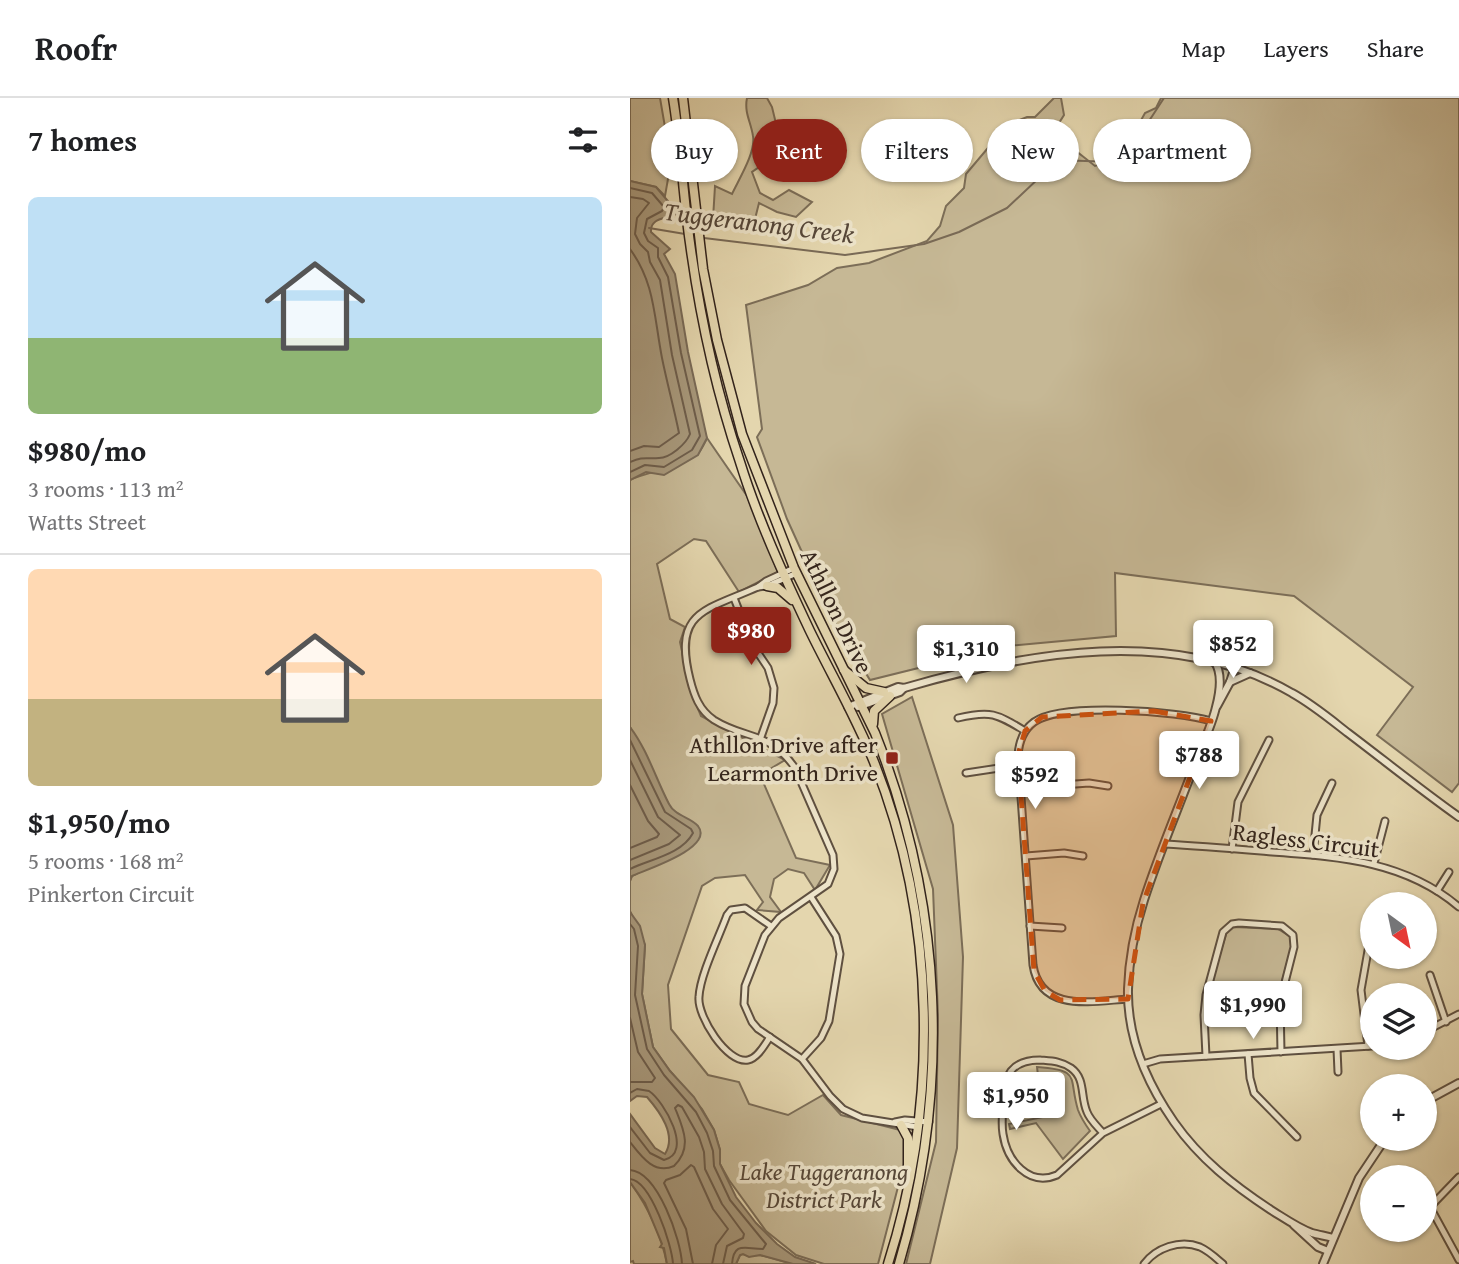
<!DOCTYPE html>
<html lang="en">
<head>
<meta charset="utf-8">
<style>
	:root { --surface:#fff; --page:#f6f6f6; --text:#202124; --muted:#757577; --line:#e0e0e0; --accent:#8f2418 }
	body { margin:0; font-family:"Gentium Book Plus",serif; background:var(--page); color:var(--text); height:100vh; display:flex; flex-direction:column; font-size:26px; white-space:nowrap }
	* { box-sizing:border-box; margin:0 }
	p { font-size:23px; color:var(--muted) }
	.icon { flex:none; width:38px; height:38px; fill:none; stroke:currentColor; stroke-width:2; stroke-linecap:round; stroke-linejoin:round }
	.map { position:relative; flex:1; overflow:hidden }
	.details { display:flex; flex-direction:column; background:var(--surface); width:630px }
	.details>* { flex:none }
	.banner { position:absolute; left:21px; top:21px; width:665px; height:63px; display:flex; gap:14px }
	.needle { width:46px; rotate:147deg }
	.fabs { position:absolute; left:730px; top:794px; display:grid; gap:14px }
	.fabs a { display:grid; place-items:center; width:77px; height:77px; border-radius:50%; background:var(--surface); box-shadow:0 2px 5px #0004; font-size:35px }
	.price { position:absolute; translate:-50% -60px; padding:0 16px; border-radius:7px; background:#fff; color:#222; font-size:23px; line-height:46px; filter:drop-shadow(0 2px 4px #0008) }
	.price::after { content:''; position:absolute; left:50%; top:42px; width:21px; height:16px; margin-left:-10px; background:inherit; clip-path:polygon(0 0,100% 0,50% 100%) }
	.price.active { background:var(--accent); color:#fff }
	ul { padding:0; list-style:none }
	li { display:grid; align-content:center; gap:14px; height:371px; padding:0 28px }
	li+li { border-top:2px solid var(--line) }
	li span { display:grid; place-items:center; height:217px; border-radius:10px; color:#555 }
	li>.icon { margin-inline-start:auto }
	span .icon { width:126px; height:126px; fill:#fffc; stroke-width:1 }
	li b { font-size:30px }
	h2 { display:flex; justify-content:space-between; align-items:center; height:84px; padding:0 28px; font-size:30px }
	.tag { padding:0 24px; border-radius:32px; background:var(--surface); box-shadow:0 2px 5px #0004; font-size:24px; line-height:63px }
	.tag.active { background:var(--accent); color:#fff }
	header { display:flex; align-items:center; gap:42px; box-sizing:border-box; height:98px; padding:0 35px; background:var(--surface); border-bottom:2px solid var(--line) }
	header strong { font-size:33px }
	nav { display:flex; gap:38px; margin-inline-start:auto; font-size:24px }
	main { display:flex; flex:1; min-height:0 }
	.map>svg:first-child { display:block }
	.green { fill:#c6b895; stroke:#7c6e58; stroke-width:2 }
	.water { fill:#a8997c; stroke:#796a56; stroke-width:2 }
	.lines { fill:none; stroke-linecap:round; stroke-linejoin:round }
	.shore { stroke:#6e5e4c; stroke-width:2 }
	.stream { stroke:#796a56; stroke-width:2 }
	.minor-casing { stroke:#5f5040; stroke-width:9 }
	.tertiary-casing { stroke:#5f5040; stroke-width:10 }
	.primary-casing { stroke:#33241c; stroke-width:11 }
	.minor { stroke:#ede4ca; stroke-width:5 }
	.tertiary { stroke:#ede4ca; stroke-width:6 }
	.primary { stroke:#e4d6ae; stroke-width:8 }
	.marked { fill:#cd510e; fill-opacity:0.2; stroke:#cd510e; stroke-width:5; stroke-dasharray:14 9; stroke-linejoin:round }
	.poi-dot { fill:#8f2418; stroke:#ede4ca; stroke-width:2.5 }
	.labels { text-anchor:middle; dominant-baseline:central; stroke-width:7; stroke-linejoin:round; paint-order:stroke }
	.street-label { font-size:24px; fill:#33241c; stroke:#ede4ca }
	.poi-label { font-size:24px; fill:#33241c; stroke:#ede4ca; text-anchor:end }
	.park-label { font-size:24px; font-style:italic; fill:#58493a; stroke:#ede4ca }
	.water-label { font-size:26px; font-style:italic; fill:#564739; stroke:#ede4ca }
</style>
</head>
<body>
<header>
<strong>Roofr</strong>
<nav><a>Map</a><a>Layers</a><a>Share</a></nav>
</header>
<main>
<section class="details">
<h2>7 homes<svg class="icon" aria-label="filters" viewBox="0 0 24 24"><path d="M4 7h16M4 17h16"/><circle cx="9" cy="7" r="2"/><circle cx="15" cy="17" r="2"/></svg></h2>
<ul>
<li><span style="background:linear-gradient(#bfe0f5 65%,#8fb573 0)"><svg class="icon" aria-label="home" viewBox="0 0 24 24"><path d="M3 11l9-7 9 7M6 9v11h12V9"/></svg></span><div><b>$980/mo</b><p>3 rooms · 113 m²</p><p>Watts Street</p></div></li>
<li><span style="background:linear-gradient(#ffd9b3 60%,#c2b280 0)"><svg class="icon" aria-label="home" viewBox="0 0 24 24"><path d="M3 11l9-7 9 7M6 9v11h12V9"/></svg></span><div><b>$1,950/mo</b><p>5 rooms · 168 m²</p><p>Pinkerton Circuit</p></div></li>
</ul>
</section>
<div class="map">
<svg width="829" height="1166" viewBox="0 0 829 1166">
	<rect width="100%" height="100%" fill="#e4d6ae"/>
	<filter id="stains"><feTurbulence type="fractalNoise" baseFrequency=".00286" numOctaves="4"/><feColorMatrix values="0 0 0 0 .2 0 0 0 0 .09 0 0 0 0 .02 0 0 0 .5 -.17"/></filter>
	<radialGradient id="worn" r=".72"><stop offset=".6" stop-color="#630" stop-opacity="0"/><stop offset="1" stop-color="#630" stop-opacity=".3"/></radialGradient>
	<g class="green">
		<polygon points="0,0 30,0 41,64 35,98 26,89 0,83"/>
		<path d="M117 0H137L142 9 148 34 138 63 122 74 130 95 143 102 159 92 182 104 166 119 147 114 129 105 124 125 83 121 85 88 102 96C109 81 126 54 123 38 121 24 114 15 117 0Z"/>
		<polygon points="424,0 431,0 434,17 422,36 405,53 399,67 408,68 413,73 446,53 465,68 481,63 494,41 504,35 515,15 526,10 531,0 829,0 829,685 822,694 747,637 783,589 664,498 485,475 486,538 377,548 240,582 201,518 157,421 127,339 132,331 116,207 178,187 207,170 239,165 297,143 310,128 316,108 334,90 336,76 368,38 384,24 397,19 405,19"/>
		<path d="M77 340 117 398 148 474 109 494 76 443 64 441 27 466 40 521 55 529 50 544 61 594 71 618 155 662 130 677 166 760 200 767 185 792 174 775 158 771 144 781 140 799 151 814 127 812 133 804 115 777 85 780 72 788 38 887 41 931 78 977 109 984 119 1006 158 1017 193 997 211 1017 282 1035 248 1166H194L166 1157 136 1133 99 1082 90 1066V1052L84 1032 72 1011 40 973 23 949 12 896 15 847 0 813V783L2 778 20 769 50 717 41 711 0 629V382C19 373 49 370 65 358 71 354 74 346 77 340Z"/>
		<polygon points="282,599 323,727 333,859 327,1050 300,1166 276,1166 306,1044 308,917 303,791 252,616"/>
		<polygon points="604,829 648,831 661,839 662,846 650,891 581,886 597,833"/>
		<path d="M407 969C452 972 438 979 448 1012 451 1020 455 1026 460 1033L433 1061 406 1025 380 1031 379 1026 413 1019Z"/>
		<path d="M0 1084C18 1109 31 1135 37 1166H4L3 1163 0 1164Z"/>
		<polygon points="113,1156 119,1158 130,1157 163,1166 106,1166 110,1157"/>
	</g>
	<g class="water">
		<path d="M0 83 26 89 48 115C37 121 20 119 21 134L40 151 34 156 45 176 58 254 77 340 68 357 34 377 16 374 0 382Z"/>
		<path d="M0 629C17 651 26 681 39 706 45 718 60 719 68 728 85 750 15 772 2 778L0 783Z"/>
		<path d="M0 814 10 828 15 847 12 896 23 949 40 973 64 999 84 1032 90 1052V1066L106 1099 126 1125 147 1146 165 1159 186 1166H163L130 1157 119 1159 113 1156 110 1157 106 1166H37L34 1150 30 1149 32 1146 15 1105 0 1084V1016L25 1050 35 1056C47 1037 30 1014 17 999L7 998 0 1003Z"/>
	</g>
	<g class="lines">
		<g class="shore">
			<polyline points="0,90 22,95 34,109 32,113 17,121 14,135 18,143 28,150 28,159 38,179 51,255 70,338 62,352 34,369 15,367 0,374"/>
			<path d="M0 99 13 101 19 105 7 120 5 136 10 146 18 154 20 164 30 182 42 257 60 336C56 346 40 360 29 360 15 361 14 358 0 364"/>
			<path d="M0 151C25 185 24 219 32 260 37 285 44 310 49 335L29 349 14 348 0 353"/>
			<path d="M0 642 35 714 61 731 63 735C52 756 21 761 0 771"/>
			<polyline points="0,662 28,719 50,737 39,746 0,762"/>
			<polyline points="0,687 18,723 29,736 27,739 0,750"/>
			<path d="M0 826 4 831 8 848 5 897 17 951 34 977 66 1014 77 1035 83 1053 84 1068 100 1102 136 1146 133 1151C115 1151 104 1143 102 1166"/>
			<polyline points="0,920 8,954 25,980 22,984 0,984"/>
			<path d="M0 995 7 991 19 993C34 1003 64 1055 34 1062L20 1055 0 1029"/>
			<path d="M0 1044C11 1058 24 1077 44 1068 63 1050 53 1030 45 1010L48 1007 52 1009 69 1039 74 1054 75 1071 92 1106 114 1136 113 1140 97 1148 93 1166"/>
			<path d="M0 1072C28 1074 51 1142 52 1166"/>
			<path d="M0 1081C21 1083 42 1147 43 1166"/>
			<polyline points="63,1166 56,1131 34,1085 36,1082 50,1077 61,1067 64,1069 83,1111 98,1131 86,1147 82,1166"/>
		</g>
		<g class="stream">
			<polyline points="19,130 55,136"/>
			<polyline points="74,140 215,157 294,146 329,134 377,110 428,62 483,64 502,49 534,0"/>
		</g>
		<defs>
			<g id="minor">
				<path d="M167 475 137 488 128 489C74 513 43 513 60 581 64 597 69 612 84 622 116 642 140 633 165 670L203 757 204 771 198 786 149 820 135 837 115 888 114 906 122 924 128 931 172 961 200 998 213 1011 232 1020 288 1029"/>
				<polyline points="128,489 136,483 164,470"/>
				<polyline points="104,500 122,546 138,570 144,590 143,605 131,639"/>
				<path d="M328 620C361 612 367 616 395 633"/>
				<polyline points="336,675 389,667"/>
				<polyline points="391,690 459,685 478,688"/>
				<path d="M535 746C571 748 606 751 642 754 710 759 775 763 829 809"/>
				<polyline points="602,751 608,704 639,642"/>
				<polyline points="683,757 687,717 702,685"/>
				<polyline points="396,758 434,755 453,758"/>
				<polyline points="744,765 755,723"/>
				<polyline points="807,793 819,774"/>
				<polyline points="400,828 432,830"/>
				<polyline points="800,877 816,924"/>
				<path d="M498 901C463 903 410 915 403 867L388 657C389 644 393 632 404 624 432 604 548 613 581 623"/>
				<polyline points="794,934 829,916"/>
				<path d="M140 939C135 946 128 960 118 962 97 966 67 918 69 899 70 877 89 839 97 817L101 812 115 810 141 828"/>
				<polyline points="738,948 731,892 739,847"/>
				<polyline points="707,951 708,974"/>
				<polyline points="618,956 620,980 624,995 667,1039"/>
				<polyline points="576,958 574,917 576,897 593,834 602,826 609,825 652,828 663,837 664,849 650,904 651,954"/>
				<polyline points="172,961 191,940 199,923 210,856 206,838 181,799"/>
				<polyline points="513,966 530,961 742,948"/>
				<polyline points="265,1024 275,1022 299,1024"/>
				<path d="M473 1035C467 1028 460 1022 457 1014 450 998 456 981 441 970 431 963 421 963 410 962 399 962 388 964 381 973 375 982 374 993 373 1004 373 1014 371 1025 373 1036 377 1063 399 1089 427 1077L473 1035 531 1006"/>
				<polyline points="829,1079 800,1109 829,1162"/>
				<polyline points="777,1133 778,1132"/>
				<path d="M514 1166C526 1150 550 1141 570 1149 579 1153 586 1160 593 1166"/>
			</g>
			<g id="tertiary">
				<path d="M584 563C593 575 590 594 586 609 582 627 573 645 566 663 549 709 529 755 514 802 505 830 499 861 498 891 497 939 517 985 544 1024 570 1061 603 1087 641 1112 654 1120 668 1130 682 1135 689 1137 696 1138 703 1140"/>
				<polyline points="600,584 620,575"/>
				<polyline points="587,608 600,584 605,569"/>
				<path d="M218 609 268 589 274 590C397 554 545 527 662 595 682 606 700 621 718 635 755 663 791 692 829 719"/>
				<polyline points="228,609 270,594 274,590"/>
				<polyline points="794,1004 829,985"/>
				<polyline points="664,1127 688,1149 698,1153"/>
				<polyline points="693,1166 729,1080 755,1041"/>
			</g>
			<g id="primary">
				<path d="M43 0C51 48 53 97 60 145 70 219 86 293 110 364 128 422 154 478 180 533 201 576 226 619 244 664 307 821 309 1006 258 1166"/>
				<path d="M53 0 73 171 87 242 112 336 164 470 245 635C313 806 321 990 269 1166"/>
				<polyline points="137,488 148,490 162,502"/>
				<polyline points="214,572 236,590 254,594"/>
				<polyline points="243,626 244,613 260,598"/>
				<polyline points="271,1027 278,1040 278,1068"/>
			</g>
		</defs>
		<use href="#minor" class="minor-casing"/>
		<use href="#tertiary" class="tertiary-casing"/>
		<use href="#primary" class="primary-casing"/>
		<use href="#minor" class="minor"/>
		<use href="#tertiary" class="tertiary"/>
		<use href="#primary" class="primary"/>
	</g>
	<path class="marked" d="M524 613 581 623 513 805 498 901 430 902 415 893 404 873 388 657 395 633 412 619Z"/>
	<rect class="poi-dot" x="255" y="653" width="14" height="14" rx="3.5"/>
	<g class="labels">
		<g class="street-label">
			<text transform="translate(207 513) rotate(64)">Athllon Drive</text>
			<text transform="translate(676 742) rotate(7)">Ragless Circuit</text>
		</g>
		<g class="poi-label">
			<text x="248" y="646">Athllon Drive after<tspan x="248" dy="28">Learmonth Drive</tspan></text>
		</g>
		<g class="park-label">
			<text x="194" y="1073">Lake Tuggeranong<tspan x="194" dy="28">District Park</tspan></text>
		</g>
		<g class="water-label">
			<text transform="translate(129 124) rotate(7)">Tuggeranong Creek</text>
		</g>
	</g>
	<rect width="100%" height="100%" filter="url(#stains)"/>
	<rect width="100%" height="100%" fill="url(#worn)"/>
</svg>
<div class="fabs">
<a><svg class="needle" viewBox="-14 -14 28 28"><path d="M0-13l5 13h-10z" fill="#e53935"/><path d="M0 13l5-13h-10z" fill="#757577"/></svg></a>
<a><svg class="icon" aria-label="layers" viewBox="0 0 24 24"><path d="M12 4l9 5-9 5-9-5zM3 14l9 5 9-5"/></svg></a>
<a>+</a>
<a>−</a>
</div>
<b class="price active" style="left:121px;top:569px">$980</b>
<b class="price" style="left:603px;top:582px">$852</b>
<b class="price" style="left:336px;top:587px">$1,310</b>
<b class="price" style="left:569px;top:693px">$788</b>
<b class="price" style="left:405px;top:713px">$592</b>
<b class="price" style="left:623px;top:943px">$1,990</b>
<b class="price" style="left:386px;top:1034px">$1,950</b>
<div class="banner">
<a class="tag">Buy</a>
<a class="tag active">Rent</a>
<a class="tag">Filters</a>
<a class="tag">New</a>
<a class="tag">Apartment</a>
</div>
</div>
</main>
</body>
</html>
